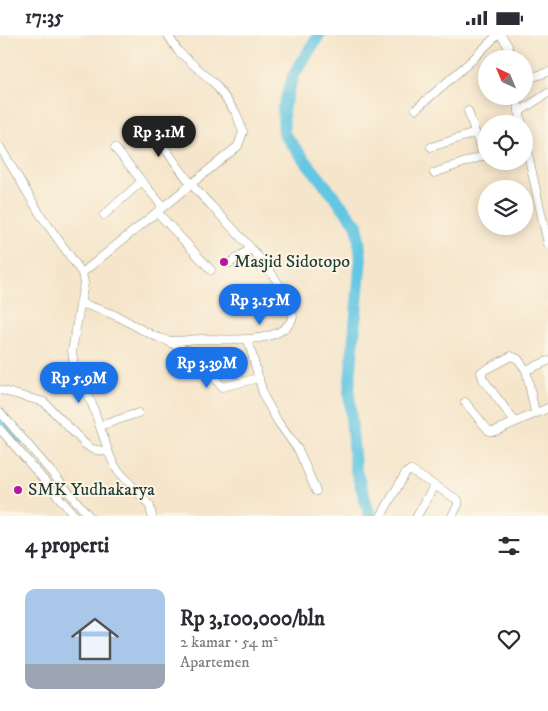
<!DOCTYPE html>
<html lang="id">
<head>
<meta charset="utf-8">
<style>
	:root { --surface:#fff; --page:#f7f7f7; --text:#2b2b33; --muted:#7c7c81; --line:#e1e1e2; --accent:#1a73e8 }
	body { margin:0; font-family:"IM FELL DW Pica",serif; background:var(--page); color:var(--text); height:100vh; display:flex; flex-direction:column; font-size:19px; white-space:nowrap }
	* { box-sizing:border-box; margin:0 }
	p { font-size:16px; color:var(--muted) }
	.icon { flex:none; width:28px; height:28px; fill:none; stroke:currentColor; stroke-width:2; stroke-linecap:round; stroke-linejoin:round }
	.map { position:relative; height:481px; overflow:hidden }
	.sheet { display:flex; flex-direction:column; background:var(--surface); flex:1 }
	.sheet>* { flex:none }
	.needle { width:32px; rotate:316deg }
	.fabs { position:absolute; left:478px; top:15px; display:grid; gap:10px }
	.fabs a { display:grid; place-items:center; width:55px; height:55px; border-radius:50%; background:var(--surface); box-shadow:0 2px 12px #0003; font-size:25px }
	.price { position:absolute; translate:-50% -42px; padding:0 11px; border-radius:18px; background:var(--accent); color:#fff; font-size:16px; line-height:32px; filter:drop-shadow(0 1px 2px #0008) }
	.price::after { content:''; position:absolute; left:50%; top:30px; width:15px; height:11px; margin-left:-8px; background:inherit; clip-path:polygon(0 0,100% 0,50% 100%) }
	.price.selected { background:#222; color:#fff }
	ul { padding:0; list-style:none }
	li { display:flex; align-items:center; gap:15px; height:125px; padding:0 25px }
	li+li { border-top:1px solid var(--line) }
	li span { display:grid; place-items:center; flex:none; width:140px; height:100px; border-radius:10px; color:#555 }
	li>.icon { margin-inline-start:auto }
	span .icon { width:60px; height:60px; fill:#fffc; stroke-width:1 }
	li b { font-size:21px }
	h2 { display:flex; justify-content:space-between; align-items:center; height:60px; padding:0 25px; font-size:21px }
	.status { display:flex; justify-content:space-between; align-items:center; height:35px; padding:0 25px; background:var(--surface); direction:ltr }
	.status svg { height:14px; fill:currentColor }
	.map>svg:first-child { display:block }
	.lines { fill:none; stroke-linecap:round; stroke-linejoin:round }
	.river { stroke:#64c6e2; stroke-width:12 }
	.minor-casing { stroke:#8a917f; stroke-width:9 }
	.minor { stroke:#fff; stroke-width:8 }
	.poi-dot { fill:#b5179e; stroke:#fcf5e5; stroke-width:2 }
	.labels { text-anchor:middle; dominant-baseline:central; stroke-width:4; stroke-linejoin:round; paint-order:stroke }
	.poi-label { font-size:18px; fill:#1f3d34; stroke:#fcf5e5; text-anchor:start }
</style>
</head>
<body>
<div class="status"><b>17:35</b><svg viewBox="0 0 49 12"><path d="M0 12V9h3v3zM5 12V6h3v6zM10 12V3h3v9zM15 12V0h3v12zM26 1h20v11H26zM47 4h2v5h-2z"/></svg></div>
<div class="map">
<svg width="548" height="481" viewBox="0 0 548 481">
	<rect width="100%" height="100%" fill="#fcf5e5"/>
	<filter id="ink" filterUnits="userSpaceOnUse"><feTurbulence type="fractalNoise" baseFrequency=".02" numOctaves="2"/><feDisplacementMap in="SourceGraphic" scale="10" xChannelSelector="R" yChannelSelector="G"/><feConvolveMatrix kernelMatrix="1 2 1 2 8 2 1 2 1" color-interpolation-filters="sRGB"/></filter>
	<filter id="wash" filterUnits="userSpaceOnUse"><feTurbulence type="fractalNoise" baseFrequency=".0096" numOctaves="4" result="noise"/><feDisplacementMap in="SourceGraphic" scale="20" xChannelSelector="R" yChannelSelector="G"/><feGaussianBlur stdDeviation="1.12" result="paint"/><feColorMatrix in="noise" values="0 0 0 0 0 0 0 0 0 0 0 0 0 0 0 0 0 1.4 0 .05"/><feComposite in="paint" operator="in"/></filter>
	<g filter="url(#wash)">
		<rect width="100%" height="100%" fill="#f5e5ca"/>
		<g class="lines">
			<g class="river">
				<polyline points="319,0 293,41 283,74 284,99 357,190 361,223 349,357 355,432 370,481"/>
				<polyline points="0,383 18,404"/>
			</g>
		</g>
	</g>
	<g filter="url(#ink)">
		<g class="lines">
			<defs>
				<g id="minor">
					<polyline points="501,0 508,11 510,24"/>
					<polyline points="524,45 548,37"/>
					<polyline points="516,61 522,89"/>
					<polyline points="416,74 470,27 497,0"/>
					<polyline points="468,76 483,121 486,119"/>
					<polyline points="519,77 548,58"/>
					<polyline points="524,101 548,209"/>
					<polyline points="0,112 40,179 82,238 84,248 72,316 75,337 92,369 110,421 116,433 150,471 152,481"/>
					<polyline points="431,112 475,98"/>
					<polyline points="115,113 163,172"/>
					<polyline points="434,138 483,121"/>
					<polyline points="157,177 211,235"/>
					<polyline points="104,180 141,147"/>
					<polyline points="230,228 250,214"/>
					<polyline points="82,238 238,111 243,97 236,78 215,49 178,16 168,0"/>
					<path d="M81 268C94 273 109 277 121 283 136 291 150 301 166 305 176 308 190 304 200 304 225 303 281 312 293 282 290 245 217 179 192 150 176 130 160 106 145 85"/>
					<polyline points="248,305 264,362 278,387 299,416 316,456"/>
					<polyline points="169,307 196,320 222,352 259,343"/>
					<polyline points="526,335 535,377"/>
					<polyline points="0,355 44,367 86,410 92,414 108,417"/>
					<polyline points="465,367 489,396 495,396 548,373"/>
					<polyline points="0,377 89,481"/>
					<polyline points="515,387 483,344 481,337 511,321 518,324 526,335 548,326"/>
					<polyline points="100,391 138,378"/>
					<polyline points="0,394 75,481"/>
					<polyline points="381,481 405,439 410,435 458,465 458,470 452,481"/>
					<polyline points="417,481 434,451"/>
				</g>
			</defs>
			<use href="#minor" class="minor-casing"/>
			<use href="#minor" class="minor"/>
		</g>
	</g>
	<g class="poi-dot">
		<circle cx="224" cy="227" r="5"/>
		<circle cx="18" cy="455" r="5"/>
	</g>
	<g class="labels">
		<g class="poi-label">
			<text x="234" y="227">Masjid Sidotopo</text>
			<text x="28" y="455">SMK Yudhakarya</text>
		</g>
	</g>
</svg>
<div class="fabs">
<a><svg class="needle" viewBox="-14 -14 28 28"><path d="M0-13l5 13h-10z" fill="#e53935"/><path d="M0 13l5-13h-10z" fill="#7c7c81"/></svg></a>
<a><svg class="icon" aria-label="locate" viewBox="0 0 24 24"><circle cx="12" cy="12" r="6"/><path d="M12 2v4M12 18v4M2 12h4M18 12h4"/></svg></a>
<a><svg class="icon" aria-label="layers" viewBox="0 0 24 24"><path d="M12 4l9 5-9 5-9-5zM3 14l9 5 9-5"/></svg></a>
</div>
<b class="price selected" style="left:159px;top:123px">Rp 3.1M</b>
<b class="price" style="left:260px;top:291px">Rp 3.15M</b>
<b class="price" style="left:207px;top:354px">Rp 3.39M</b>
<b class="price" style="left:79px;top:369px">Rp 5.9M</b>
</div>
<section class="sheet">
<h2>4 properti<svg class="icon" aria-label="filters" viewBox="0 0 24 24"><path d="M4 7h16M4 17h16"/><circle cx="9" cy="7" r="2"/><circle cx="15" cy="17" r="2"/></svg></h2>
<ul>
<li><span style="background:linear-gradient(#a9c7e8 75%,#9aa5b1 0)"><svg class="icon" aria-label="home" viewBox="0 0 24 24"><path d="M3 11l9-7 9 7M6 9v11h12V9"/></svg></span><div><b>Rp 3,100,000/bln</b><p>2 kamar · 54 m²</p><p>Apartemen</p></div><svg class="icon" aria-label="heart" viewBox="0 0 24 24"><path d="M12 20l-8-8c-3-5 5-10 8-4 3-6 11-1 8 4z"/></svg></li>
</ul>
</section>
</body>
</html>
